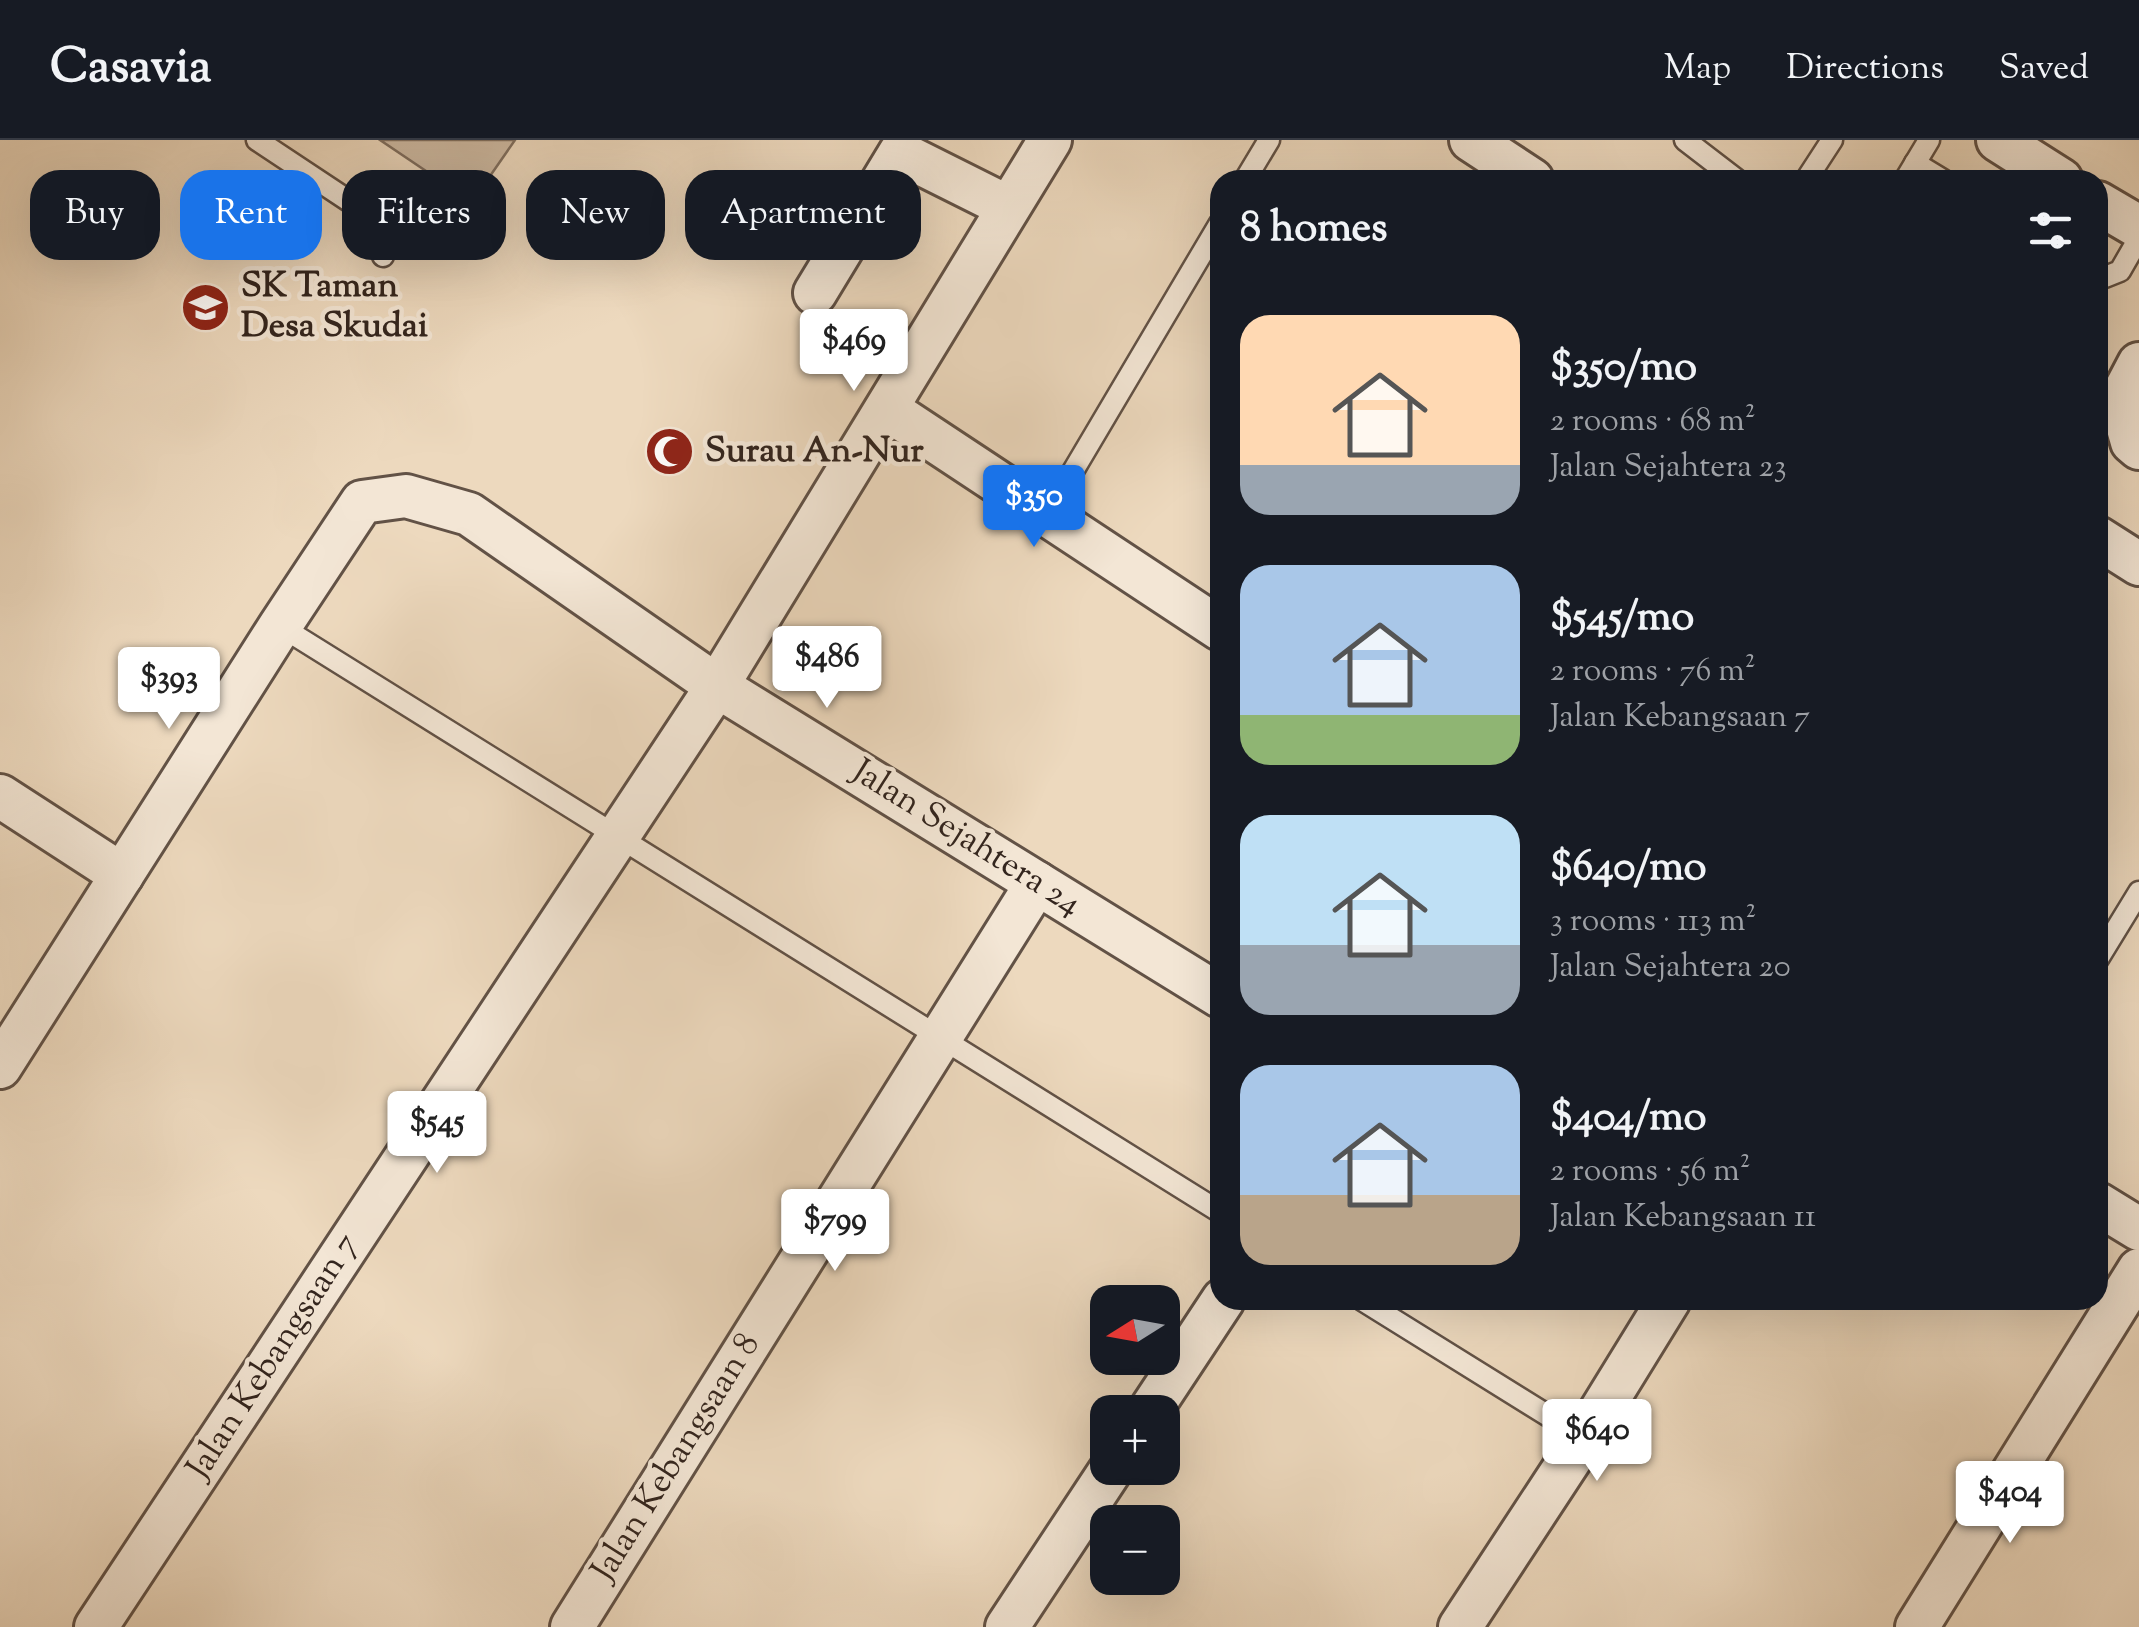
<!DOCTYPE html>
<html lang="en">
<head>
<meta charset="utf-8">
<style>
	:root { --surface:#171b24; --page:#20242c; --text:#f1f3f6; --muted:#9ea1a6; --line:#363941; --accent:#1a73e8 }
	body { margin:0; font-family:"Sorts Mill Goudy",serif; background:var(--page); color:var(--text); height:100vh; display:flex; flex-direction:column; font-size:38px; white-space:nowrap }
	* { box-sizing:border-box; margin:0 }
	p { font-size:32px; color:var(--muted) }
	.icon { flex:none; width:55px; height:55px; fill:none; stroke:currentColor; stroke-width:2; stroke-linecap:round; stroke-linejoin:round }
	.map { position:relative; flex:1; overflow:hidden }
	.drawer { position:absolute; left:1210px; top:30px; width:898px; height:1140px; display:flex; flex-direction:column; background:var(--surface); border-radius:30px; box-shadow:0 10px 40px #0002 }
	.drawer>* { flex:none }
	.hud { position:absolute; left:30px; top:30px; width:950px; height:90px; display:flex; gap:20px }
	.needle { width:65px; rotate:259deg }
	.tools { position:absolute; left:1090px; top:1145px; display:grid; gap:20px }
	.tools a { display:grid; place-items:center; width:90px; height:90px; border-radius:20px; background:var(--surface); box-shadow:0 10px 40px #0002; font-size:50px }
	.price { position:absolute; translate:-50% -85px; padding:0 22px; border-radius:10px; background:#fff; color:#222; font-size:32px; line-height:65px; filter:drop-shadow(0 2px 5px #0008) }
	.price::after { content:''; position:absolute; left:50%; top:60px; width:30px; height:22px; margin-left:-15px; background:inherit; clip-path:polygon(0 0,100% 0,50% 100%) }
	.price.current { background:var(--accent); color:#fff }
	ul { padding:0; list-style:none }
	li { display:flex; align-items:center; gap:30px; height:250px; padding:0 30px }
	li span { display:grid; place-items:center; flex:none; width:280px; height:200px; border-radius:30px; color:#555 }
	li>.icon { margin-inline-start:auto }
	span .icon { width:120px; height:120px; fill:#fffc; stroke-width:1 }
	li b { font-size:42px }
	h2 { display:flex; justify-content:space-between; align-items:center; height:120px; padding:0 30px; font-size:42px }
	.chip { padding:0 35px; border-radius:30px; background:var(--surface); box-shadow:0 10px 40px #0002; font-size:35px; line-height:90px }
	.chip.current { background:var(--accent); color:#fff }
	header { display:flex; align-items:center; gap:60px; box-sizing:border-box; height:140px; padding:0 50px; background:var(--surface); border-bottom:2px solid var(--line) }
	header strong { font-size:48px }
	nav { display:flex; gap:55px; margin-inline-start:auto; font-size:35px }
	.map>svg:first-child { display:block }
	.green { fill:#cdbaa3; stroke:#807060; stroke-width:2.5 }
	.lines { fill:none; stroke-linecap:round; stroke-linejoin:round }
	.service-casing { stroke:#625246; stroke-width:25 }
	.minor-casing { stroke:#625246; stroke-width:48 }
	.service { stroke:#f3e6d5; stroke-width:20 }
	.minor { stroke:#f3e6d5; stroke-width:42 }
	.labels { text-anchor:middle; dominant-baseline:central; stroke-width:9; stroke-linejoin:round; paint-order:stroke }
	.poi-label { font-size:35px; font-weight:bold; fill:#33251e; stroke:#f3e6d5; text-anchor:start }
	.street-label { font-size:35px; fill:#33251e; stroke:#f3e6d5 }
</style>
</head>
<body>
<header>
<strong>Casavia</strong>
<nav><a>Map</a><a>Directions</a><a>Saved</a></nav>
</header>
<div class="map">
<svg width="2139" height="1487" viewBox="0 0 2139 1487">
	<rect width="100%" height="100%" fill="#edd9be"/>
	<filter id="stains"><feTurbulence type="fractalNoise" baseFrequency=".002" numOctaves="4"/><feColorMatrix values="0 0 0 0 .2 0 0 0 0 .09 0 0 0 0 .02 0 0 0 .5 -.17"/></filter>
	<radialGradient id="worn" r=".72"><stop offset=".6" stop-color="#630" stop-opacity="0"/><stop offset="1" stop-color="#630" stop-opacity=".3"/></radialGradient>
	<polygon class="green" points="380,0 515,0 472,62"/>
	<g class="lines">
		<defs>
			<g id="service">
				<polyline points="257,0 352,63 373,84 383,116"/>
				<polyline points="1685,0 1737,40"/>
				<polyline points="1915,23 1943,40"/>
				<polyline points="1245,40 1269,0"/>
				<polyline points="1806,40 1832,0"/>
				<polyline points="1905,40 1929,0"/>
				<polyline points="2098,133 2105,137 2120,131 2139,98"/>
				<polyline points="1047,375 1220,83"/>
				<polyline points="280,486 1220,1072"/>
				<polyline points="2098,819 2139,752"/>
				<polyline points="1362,1160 1584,1298"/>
			</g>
			<g id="minor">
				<polyline points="1471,0 1532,40"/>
				<polyline points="1998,0 2061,40"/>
				<polyline points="2098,63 2139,87"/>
				<polyline points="815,153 900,13 1008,67"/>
				<polyline points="2139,224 2120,260 2132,302 2139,308"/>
				<polyline points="887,269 1220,489"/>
				<polyline points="2098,398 2139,424"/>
				<polyline points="0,656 122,735"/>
				<polyline points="0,927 280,486 362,362 406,356 469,374 717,546 1220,856"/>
				<polyline points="2098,1064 2139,1089"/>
				<polyline points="1149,1272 1223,1160"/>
				<polyline points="96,1487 717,546 1050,0"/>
				<polyline points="572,1487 1037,743"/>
				<polyline points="1007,1487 1112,1328"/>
				<polyline points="1460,1487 1584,1298 1669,1160"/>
				<polyline points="1917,1487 2139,1130"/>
			</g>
		</defs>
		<use href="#service" class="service-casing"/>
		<use href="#minor" class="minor-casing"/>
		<use href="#service" class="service"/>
		<use href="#minor" class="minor"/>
	</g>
	<defs>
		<symbol id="school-disc" viewBox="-11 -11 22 22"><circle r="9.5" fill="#8f2418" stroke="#f3e6d5"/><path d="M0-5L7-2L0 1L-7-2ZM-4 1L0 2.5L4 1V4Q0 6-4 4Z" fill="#fff"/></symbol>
		<symbol id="mosque-disc" viewBox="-11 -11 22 22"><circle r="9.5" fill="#8f2418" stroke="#f3e6d5"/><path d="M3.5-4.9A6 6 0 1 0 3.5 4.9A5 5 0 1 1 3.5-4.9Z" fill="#fff"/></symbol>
	</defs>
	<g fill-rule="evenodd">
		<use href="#school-disc" x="178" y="140" width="55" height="55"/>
		<use href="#mosque-disc" x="642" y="284" width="55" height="55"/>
	</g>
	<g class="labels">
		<g class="poi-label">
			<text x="241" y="147">SK Taman<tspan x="241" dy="40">Desa Skudai</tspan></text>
			<text x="705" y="312">Surau An-Nur</text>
		</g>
		<g class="street-label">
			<text transform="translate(966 699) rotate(32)">Jalan Sejahtera 24</text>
			<text transform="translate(274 1217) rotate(-57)">Jalan Kebangsaan 7</text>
			<text transform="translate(677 1318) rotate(-58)">Jalan Kebangsaan 8</text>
		</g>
	</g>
	<rect width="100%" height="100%" filter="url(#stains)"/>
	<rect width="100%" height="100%" fill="url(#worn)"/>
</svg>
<div class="tools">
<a><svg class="needle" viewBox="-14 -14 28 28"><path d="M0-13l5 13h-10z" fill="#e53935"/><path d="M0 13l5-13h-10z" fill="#9ea1a6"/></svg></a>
<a>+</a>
<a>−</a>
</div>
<b class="price" style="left:854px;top:254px">$469</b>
<b class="price current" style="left:1034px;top:410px">$350</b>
<b class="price" style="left:827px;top:571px">$486</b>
<b class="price" style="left:169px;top:592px">$393</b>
<b class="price" style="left:437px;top:1036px">$545</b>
<b class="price" style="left:835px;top:1134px">$799</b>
<b class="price" style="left:1597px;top:1344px">$640</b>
<b class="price" style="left:2010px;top:1406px">$404</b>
<div class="hud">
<a class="chip">Buy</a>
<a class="chip current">Rent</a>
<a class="chip">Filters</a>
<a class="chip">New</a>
<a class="chip">Apartment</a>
</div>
<section class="drawer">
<h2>8 homes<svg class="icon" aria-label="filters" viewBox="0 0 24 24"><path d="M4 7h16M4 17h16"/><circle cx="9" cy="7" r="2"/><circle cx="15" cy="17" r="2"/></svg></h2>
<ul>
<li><span style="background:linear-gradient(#ffd9b3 75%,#9aa5b1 0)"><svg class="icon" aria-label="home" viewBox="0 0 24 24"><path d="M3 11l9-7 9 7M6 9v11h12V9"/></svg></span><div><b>$350/mo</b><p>2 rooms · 68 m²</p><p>Jalan Sejahtera 23</p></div></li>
<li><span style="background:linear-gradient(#a9c7e8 75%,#8fb573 0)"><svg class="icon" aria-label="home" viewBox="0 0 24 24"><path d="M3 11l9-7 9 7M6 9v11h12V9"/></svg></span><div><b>$545/mo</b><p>2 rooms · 76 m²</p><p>Jalan Kebangsaan 7</p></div></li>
<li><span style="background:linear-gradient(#bfe0f5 65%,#9aa5b1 0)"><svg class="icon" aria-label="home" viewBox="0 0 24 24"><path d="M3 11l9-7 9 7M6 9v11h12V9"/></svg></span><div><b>$640/mo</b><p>3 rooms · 113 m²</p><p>Jalan Sejahtera 20</p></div></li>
<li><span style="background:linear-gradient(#a9c7e8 65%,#b9a48a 0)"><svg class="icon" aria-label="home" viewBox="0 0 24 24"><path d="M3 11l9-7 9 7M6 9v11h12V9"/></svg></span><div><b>$404/mo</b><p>2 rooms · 56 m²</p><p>Jalan Kebangsaan 11</p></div></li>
</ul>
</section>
</div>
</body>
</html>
